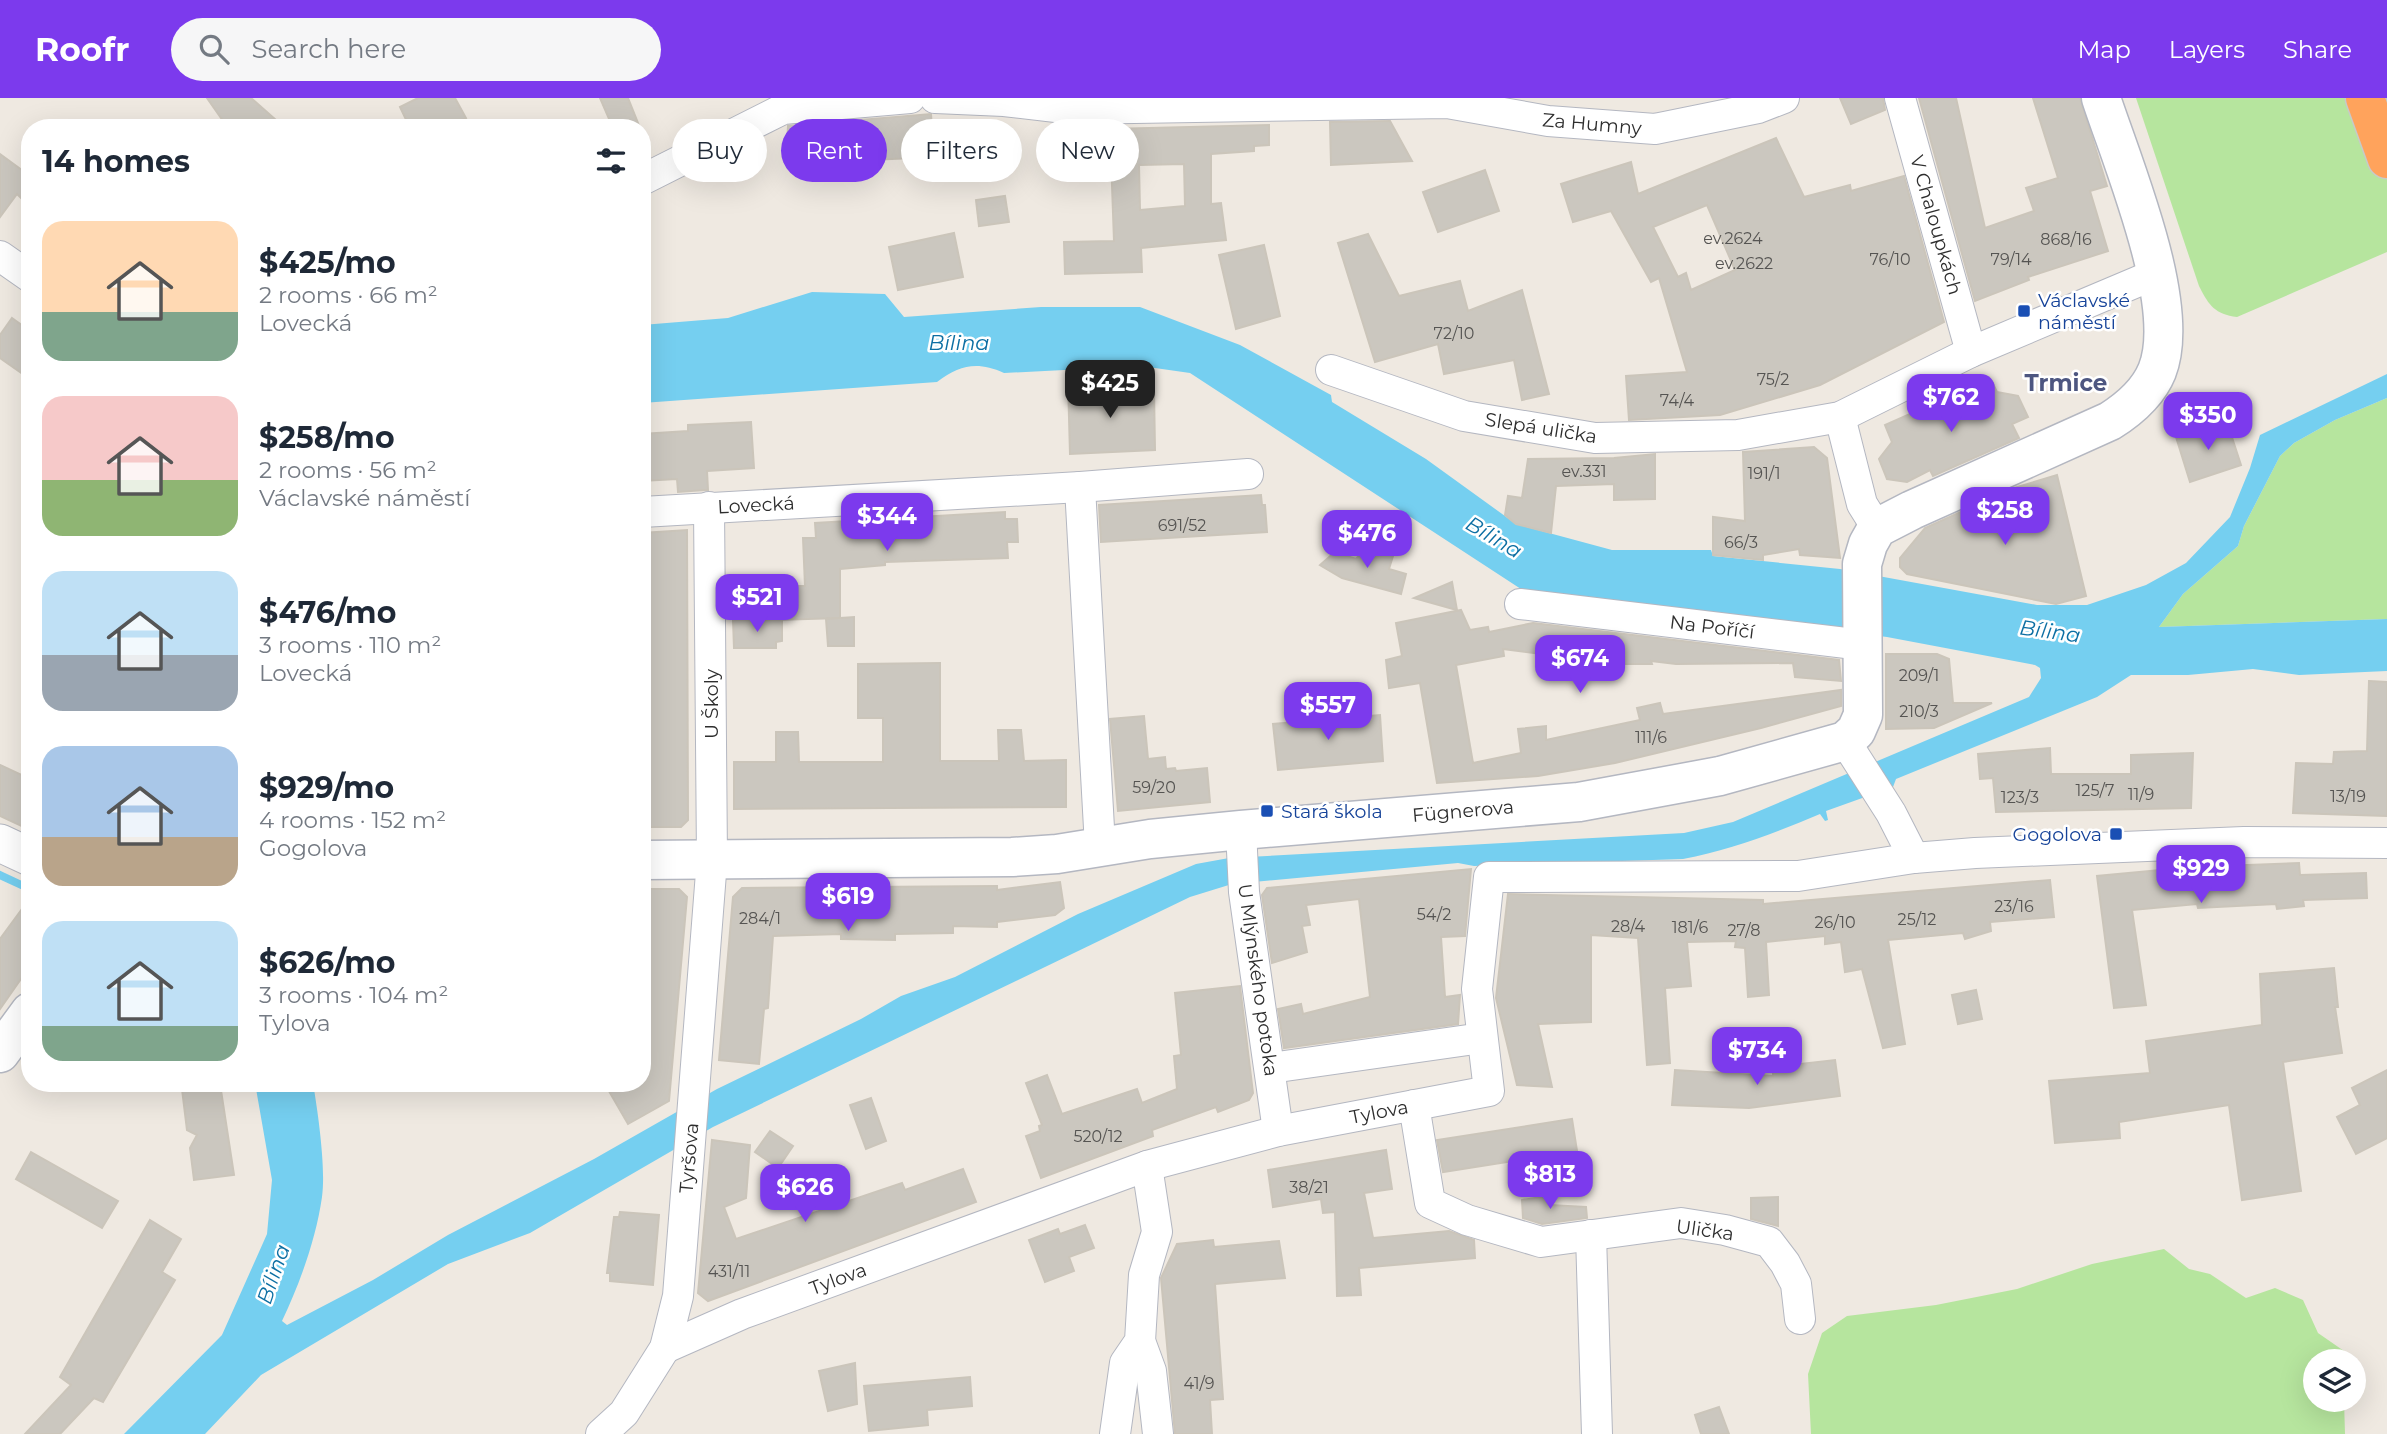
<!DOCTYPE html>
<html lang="en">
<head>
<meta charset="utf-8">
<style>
	:root { --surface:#fff; --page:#f6f6f7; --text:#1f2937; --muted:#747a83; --accent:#7c3aed }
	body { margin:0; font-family:Montserrat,sans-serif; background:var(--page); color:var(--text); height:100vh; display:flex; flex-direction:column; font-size:26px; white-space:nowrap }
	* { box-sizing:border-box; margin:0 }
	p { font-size:23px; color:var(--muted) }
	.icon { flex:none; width:38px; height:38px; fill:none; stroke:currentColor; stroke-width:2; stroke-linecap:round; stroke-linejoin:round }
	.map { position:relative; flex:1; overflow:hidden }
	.details { position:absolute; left:21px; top:21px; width:630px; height:973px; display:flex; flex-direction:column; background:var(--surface); border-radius:28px; box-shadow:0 7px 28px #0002 }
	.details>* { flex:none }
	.hud { position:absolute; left:672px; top:21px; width:665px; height:63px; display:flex; gap:14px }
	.controls { position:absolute; left:2303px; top:1251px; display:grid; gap:14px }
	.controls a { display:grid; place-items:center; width:63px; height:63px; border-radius:50%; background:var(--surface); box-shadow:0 7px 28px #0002; font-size:35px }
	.price { position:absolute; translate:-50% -60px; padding:0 16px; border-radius:14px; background:var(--accent); color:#fff; font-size:23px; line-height:46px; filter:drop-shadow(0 2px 4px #0008) }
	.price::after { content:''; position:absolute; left:50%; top:42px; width:21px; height:16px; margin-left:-10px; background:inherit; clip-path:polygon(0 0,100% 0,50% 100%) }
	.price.on { background:#222; color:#fff }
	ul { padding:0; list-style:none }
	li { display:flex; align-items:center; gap:21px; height:175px; padding:0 21px }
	li span { display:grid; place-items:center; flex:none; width:196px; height:140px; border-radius:21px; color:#555 }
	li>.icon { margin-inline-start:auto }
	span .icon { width:84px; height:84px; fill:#fffc; stroke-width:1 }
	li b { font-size:30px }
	h2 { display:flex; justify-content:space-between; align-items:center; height:84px; padding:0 21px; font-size:30px }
	.chip { padding:0 24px; border-radius:32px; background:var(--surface); box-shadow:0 7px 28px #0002; font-size:24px; line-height:63px }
	.chip.on { background:var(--accent); color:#fff }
	header { display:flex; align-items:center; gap:42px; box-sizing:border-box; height:98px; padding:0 35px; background:var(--accent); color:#fff }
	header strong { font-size:33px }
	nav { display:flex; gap:38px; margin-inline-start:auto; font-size:24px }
	.search { width:490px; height:63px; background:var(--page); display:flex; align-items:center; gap:18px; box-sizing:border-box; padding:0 24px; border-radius:38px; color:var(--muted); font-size:26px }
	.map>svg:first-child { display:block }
	.green { fill:#b6e59e }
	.water { fill:#75cff0 }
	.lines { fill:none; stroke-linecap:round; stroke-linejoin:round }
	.stream { stroke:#75cff0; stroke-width:8 }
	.building { fill:#cbc7bf; stroke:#cbc5ba; stroke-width:2; fill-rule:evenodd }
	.minor-casing { stroke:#b4b7c1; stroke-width:32 }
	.tertiary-casing { stroke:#b4b7c1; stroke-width:39 }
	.secondary-casing { stroke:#b4b7c1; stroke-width:41 }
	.motorway-casing { stroke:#c9c9c9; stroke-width:41 }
	.minor { stroke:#fff; stroke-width:30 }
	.tertiary { stroke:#fff; stroke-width:37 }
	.secondary { stroke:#fff; stroke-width:38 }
	.motorway { stroke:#ffa35c; stroke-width:38 }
	.transit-dot { fill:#1a4fb4; stroke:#fff; stroke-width:2.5 }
	.labels { text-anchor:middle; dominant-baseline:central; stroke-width:5; stroke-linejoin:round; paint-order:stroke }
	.number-label { font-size:16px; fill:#555452 }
	.street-label { font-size:19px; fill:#2e2e2e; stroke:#fff }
	.transit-label { font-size:19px; fill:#164399; stroke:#fff; text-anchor:start }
	.water-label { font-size:21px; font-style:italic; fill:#0d6fa3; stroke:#fff }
	.quarter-label { font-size:23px; font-weight:bold; fill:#4d5680; stroke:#fff }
</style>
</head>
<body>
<header>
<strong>Roofr</strong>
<div class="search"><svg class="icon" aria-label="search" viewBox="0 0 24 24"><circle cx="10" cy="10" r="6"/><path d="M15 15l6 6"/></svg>Search here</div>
<nav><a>Map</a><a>Layers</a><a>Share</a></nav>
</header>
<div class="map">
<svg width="2387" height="1336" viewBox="0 0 2387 1336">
	<rect width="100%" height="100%" fill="#efe9e1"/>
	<g class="green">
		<path d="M2136 0H2387V154L2237 219C2215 216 2209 208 2199 188Z"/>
		<polygon points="2387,300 2387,521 2159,529 2183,496 2238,448 2244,428 2280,358 2294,345 2335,322"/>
		<polygon points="2164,1151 2189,1171 2210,1176 2246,1200 2275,1190 2303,1202 2318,1235 2344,1253 2344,1263 2315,1264 2315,1302 2344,1302 2345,1336 1811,1336 1808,1276 1822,1235 1847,1218 1936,1207 2017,1191 2092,1166"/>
	</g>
	<path class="water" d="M812 194 885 196 904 219 1041 209H1140L1240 247 1331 297 1332 304 1426 361 1516 426 1612 452H1711L1713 458 1840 471 2037 507H2087L2146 487 2186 465 2230 419 2250 370 2260 337 2387 276V300L2335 322 2294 345 2280 358 2244 428 2238 448 2183 496 2159 529 2387 521V573L2299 577 2253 571 2188 577H2131L2097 599 1896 681 1893 689 1826 713 1828 722 1825 723 1820 716C1775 735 1731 752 1683 761L1474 768 1458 765 1232 786 1190 799 713 1029 530 1135 448 1166 261 1277 205 1336H124L222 1237 267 1136 272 1082 255 985H313C318 1015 326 1070 322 1099 316 1141 300 1185 282 1223L287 1227 373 1182 448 1137 594 1061 717 991 861 921 901 898 955 879 1078 816 1196 766 1229 760 1684 735 1733 724 2029 599 2041 580 2040 570 2035 567 1887 539 1524 493 1190 275 1141 268 1004 275C977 263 960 267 937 284L642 305V227L728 220Z"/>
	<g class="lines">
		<polyline class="stream" points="0,777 30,791"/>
	</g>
	<g class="building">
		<polygon points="207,0 251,0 285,30 228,30"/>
		<polygon points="418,0 455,0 466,20 448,30 410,30 400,9"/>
		<polygon points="600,0 628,0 640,30 613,30"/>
		<polygon points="1840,0 1883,0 1885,12 1851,26"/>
		<polygon points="1919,0 1956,0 1985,130 2034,113 2026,90 2058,80 2033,0 2080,0 2107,88 2090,93 2108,153 2028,179 2029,182 1975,203"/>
		<polygon points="931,16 934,59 871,62 868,40 787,48 788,28"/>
		<polygon points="1390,23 1412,63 1331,67 1330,24"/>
		<path d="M1269 27V47L1254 48V53L1211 56V106L1221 105 1226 142 1141 150 1142 174 1065 176 1064 144 1114 143 1110 31ZM1184 66 1185 108 1140 112 1139 67Z"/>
		<path d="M1776 40 1804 99 1850 87 1851 93 1904 78 1944 224 1820 287 1720 317 1629 322 1626 278 1687 274 1659 180 1651 184 1611 113 1573 124 1561 86 1631 64 1638 96ZM1707 107 1735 172 1691 192 1686 175 1678 179 1653 129Z"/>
		<polygon points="0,56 30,78 30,88 21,100 17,96 0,119"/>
		<polygon points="1485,72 1499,113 1438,134 1423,94"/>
		<polygon points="1005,98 1009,124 979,128 976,102"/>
		<polygon points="954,135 963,179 898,192 889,149"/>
		<polygon points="1368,136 1399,198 1460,183 1468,213 1522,192 1549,296 1522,302 1514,262 1444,276 1438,246 1375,264 1338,145"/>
		<polygon points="1264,147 1280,218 1236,231 1219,157"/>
		<polygon points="12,220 30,233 30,281 0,260 0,237"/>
		<polygon points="1091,282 1092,294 1154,292 1155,352 1070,356 1068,283"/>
		<polygon points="1992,284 1997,294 2018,298 2028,319 2012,326 2019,340 1933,378 1930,372 1907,384 1887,381 1879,361 1892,344 1885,327 1912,315 1914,320"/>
		<polygon points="751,324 754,370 707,373 708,392 705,392 678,394 677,381 642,383 642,336 688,333 688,327"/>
		<polygon points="2227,324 2241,367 2190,384 2176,339"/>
		<polygon points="1814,349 1827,360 1840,460 1800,457 1799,451 1763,457 1763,462 1713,457 1713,419 1745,423 1743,354"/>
		<polygon points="1655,356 1655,401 1614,402 1614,386 1556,388 1551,435 1516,426 1505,417 1508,398 1522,400 1528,361 1614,360"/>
		<polygon points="2057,377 2086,498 2056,506 1907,476 1900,469 1900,460 1925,430 2014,390"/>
		<polygon points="1261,397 1262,407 1265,407 1267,434 1101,444 1099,407"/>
		<polygon points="1005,414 1005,421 1017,421 1018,444 1007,444 1008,460 885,464 885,467 840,471 840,520 776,522 775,488 805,488 803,440 816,440 815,425"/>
		<polygon points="687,432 688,722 681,729 642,729 642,435"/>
		<polygon points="1366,450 1393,458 1389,471 1406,476 1401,496 1342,480 1320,467 1335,454 1356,461"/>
		<polygon points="1452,484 1457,512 1414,500"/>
		<polygon points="1461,512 1470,532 1488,529 1489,534 1533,525 1839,562 1841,583 1795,579 1793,565 1676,566 1651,563 1652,566 1620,566 1503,551 1504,558 1456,567 1473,665 1521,655 1518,631 1546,628 1546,642 1640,622 1637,610 1660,605 1663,616 1841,592 1841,608 1761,630 1615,665 1538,678 1437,685 1420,585 1389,590 1386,562 1402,558 1396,525"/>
		<polygon points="854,519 854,548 828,548 826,521"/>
		<polygon points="733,522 782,522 782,543 776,544 776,550 734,550"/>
		<polygon points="1886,556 1937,556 1949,561 1953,605 1992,605 1934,630 1886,631"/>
		<polygon points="940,565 940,663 999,663 998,632 1021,632 1024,663 1066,662 1066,709 734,711 734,664 776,664 776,634 798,634 799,664 883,664 883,620 858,620 858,566"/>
		<polygon points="2369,583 2387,584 2387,718 2293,715 2296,665 2333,666 2334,654 2367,653"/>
		<polygon points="1380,617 1383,663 1278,672 1273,626"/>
		<polygon points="1144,618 1148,661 1165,659 1166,671 1175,670 1176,673 1207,670 1210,704 1118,713 1110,621"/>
		<polygon points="2050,650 2051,676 2131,676 2131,657 2193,655 2191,710 1996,714 1993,680 1980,681 1978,656"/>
		<polygon points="0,667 30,681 30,732 0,718"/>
		<polygon points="2299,765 2300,777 2366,775 2367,800 2303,802 2304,808 2277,811 2276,806 2198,810 2197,806 2132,812 2146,907 2114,910 2097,778 2193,769"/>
		<polygon points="1471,771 1465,838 1441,839 1445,899 1460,897 1458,926 1284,950 1278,911 1301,906 1303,916 1370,899 1359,801 1306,807 1310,827 1302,828 1307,854 1272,865 1262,797 1267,790"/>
		<polygon points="2050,782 2054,819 1990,824 1991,833 1965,841 1963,835 1888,842 1905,946 1883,950 1862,871 1845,874 1841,844 1825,846 1825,838 1766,844 1769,897 1748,899 1745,850 1735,849 1736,843 1687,844 1691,888 1665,890 1670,965 1647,967 1638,840 1591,837 1591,924 1538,926 1552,989 1517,987 1496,900 1508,796 1763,802 1763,806"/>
		<polygon points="1060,784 1064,810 1055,817 997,824 997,829 953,828 953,835 895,836 895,842 841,841 841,836 773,838 768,910 764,911 759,966 719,962 733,799 742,790 997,788 997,792"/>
		<polygon points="642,791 679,791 687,799 669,1003 628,1026 609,993 623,985 642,985"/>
		<polygon points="30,800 30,868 0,911 0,841"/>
		<polygon points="2334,870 2338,909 2335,909 2342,955 2283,964 2301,1093 2242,1102 2229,1007 2119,1024 2120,1040 2055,1045 2049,983 2150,975 2146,943 2262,927 2260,876"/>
		<polygon points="1240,888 1253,995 1249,1002 1218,1014 1216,1009 1152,1032 1153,1038 1041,1080 1026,1038 1040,1033 1039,1028 1042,1027 1026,985 1047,977 1062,1016 1137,991 1142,1005 1177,991 1174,958 1181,957 1175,895"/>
		<polygon points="1976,892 1982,921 1958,926 1952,897"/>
		<polygon points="1835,962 1840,998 1749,1010 1672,1007 1675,972 1773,978 1773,969"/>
		<polygon points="2387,972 2387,1040 2356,1056 2337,1019 2360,1007 2352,990"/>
		<polygon points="220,986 234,1077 194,1082 190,1050 197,1037 187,1032 182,991"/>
		<polygon points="871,1000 886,1043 866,1051 850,1007"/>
		<polygon points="1572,1021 1577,1053 1443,1074 1437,1042"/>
		<polygon points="770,1033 793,1048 778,1070 755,1054"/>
		<polygon points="712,1042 750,1047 746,1100 724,1109 736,1141 902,1085 905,1092 963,1071 976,1104 708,1203 698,1195"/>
		<polygon points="1386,1052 1392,1091 1364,1095 1373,1140 1449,1133 1474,1142 1475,1160 1359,1170 1361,1197 1337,1198 1335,1114 1323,1115 1321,1101 1273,1109 1268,1072"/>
		<polygon points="31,1054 118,1103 102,1130 16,1081"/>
		<polygon points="1548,1098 1549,1107 1586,1109 1587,1120 1542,1126 1523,1120 1522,1102"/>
		<polygon points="1778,1099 1778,1128 1751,1121 1751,1100"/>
		<polygon points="620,1114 659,1117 653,1187 610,1183 610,1175 607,1175 614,1119 619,1119"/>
		<polygon points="150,1122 181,1141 162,1174 175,1182 103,1304 94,1300 60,1336 25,1336 71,1287 60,1279"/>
		<polygon points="1085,1127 1094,1150 1069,1159 1074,1173 1045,1184 1029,1142 1058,1131 1060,1136"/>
		<polygon points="1213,1142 1214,1149 1279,1143 1285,1180 1215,1186 1223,1301 1210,1302 1212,1336 1175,1336 1161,1180 1177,1146"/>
		<polygon points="855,1265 857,1306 828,1313 819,1273"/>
		<polygon points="970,1279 972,1308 927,1312 928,1327 869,1333 864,1288"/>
		<polygon points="1719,1309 1729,1336 1701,1336 1695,1317"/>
	</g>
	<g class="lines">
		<defs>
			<g id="minor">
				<polyline points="935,0 1004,3 1073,11 1447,5 1548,23 1655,31 1758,10 1784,0"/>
				<polyline points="1900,0 1971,254"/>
				<polyline points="642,82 783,11 910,0"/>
				<polyline points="0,158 30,179"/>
				<polyline points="1331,272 1464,318 1595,340 1738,337 1840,319 1971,254 2158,175"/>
				<polyline points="1840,319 1862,406 1877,430"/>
				<polyline points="1080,389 1100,748"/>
				<polyline points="642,414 1080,389 1248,376"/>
				<polyline points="1520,506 1863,547"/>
				<polyline points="1845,643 1891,715 1914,760"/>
				<polyline points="1241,732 1244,794 1278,1033"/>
				<polyline points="1271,970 1482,940"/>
				<polyline points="1414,1007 1430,1105 1467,1122 1541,1144 1681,1125 1725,1132 1769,1144 1785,1165 1796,1186 1800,1221"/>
				<polyline points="1591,1137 1597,1336"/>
				<polyline points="1140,1243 1151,1273 1158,1336"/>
				<polyline points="665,1250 742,1216 1147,1068 1278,1033 1489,993 1477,891 1489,779 1798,778 1914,760 1975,755 2244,744 2387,745"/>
				<polyline points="601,1336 624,1315 665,1250 678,1198 712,762 709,409"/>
				<polyline points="1115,1336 1125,1265 1140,1243 1144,1177 1157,1134 1147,1068"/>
			</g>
			<polyline id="tertiary" points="0,745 30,759"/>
			<g id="secondary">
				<path d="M642 762 1012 759 1057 756 1150 741 1241 732 1579 704 1720 678 1845 643 1856 633 1863 617 1862 466 1868 446 1877 430 1912 412 2110 323C2129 311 2148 295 2157 273 2183 208 2123 67 2101 0"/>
				<polyline points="0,955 30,914"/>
			</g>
			<polyline id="motorway" points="2365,0 2387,61"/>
		</defs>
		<use href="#minor" class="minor-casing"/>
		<use href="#tertiary" class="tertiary-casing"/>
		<use href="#secondary" class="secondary-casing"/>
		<use href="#motorway" class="motorway-casing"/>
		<use href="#minor" class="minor"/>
		<use href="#tertiary" class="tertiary"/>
		<use href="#secondary" class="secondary"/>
		<use href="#motorway" class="motorway"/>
	</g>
	<g class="transit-dot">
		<rect x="2017" y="206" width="14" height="14" rx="3.5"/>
		<rect x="1260" y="706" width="14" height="14" rx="3.5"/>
		<rect x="2109" y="729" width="14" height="14" rx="3.5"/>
	</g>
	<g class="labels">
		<g class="number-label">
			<text x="1733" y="140">ev.2624</text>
			<text x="2066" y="141">868/16</text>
			<text x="1890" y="161">76/10</text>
			<text x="2011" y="161">79/14</text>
			<text x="1744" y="165">ev.2622</text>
			<text x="1454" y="235">72/10</text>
			<text x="1773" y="281">75/2</text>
			<text x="1677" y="302">74/4</text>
			<text x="1584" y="373">ev.331</text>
			<text x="1764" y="375">191/1</text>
			<text x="1182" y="427">691/52</text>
			<text x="1741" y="444">66/3</text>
			<text x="1919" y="577">209/1</text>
			<text x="1919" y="613">210/3</text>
			<text x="1651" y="639">111/6</text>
			<text x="1154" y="689">59/20</text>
			<text x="2095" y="692">125/7</text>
			<text x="2141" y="696">11/9</text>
			<text x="2348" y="698">13/19</text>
			<text x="2020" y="699">123/3</text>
			<text x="2014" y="808">23/16</text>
			<text x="1434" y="816">54/2</text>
			<text x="760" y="820">284/1</text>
			<text x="1917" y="821">25/12</text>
			<text x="1835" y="824">26/10</text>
			<text x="1628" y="828">28/4</text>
			<text x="1690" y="829">181/6</text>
			<text x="1744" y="832">27/8</text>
			<text x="1098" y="1038">520/12</text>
			<text x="1309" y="1089">38/21</text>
			<text x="729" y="1173">431/11</text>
			<text x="1199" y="1285">41/9</text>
		</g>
		<g class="street-label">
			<text transform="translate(1592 26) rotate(5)">Za Humny</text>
			<text transform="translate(1936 127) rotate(74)">V Chaloupkách</text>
			<text transform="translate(1541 330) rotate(9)">Slepá ulička</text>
			<text transform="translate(756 407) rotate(-3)">Lovecká</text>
			<text transform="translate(1712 529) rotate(7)">Na Poříčí</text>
			<text transform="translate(711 606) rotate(-90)">U Školy</text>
			<text transform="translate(1463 713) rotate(-5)">Fügnerova</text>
			<text transform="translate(1258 882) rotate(82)">U Mlýnského potoka</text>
			<text transform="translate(1379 1014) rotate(-11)">Tylova</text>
			<text transform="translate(689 1060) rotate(-85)">Tyršova</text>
			<text transform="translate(1705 1132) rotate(8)">Ulička</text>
			<text transform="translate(838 1181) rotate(-20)">Tylova</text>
		</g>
		<g class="transit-label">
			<text x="2038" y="202">Václavské<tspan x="2038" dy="22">náměstí</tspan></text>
			<text x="1281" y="713">Stará škola</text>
			<text x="2102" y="736" text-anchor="end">Gogolova</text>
		</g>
		<g class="water-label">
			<text x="959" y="244">Bílina</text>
			<text transform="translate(1494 439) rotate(31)">Bílina</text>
			<text transform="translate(2050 533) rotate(8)">Bílina</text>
			<text transform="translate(273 1176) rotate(-71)">Bílina</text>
		</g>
		<g class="quarter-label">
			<text x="2066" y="285">Trmice</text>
		</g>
	</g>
</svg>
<div class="controls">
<a><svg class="icon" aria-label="layers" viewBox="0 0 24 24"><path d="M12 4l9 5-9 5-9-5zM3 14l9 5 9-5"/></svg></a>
</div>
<b class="price on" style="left:1110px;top:322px">$425</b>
<b class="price" style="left:1951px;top:336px">$762</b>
<b class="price" style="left:2208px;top:354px">$350</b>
<b class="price" style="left:2005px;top:449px">$258</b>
<b class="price" style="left:887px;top:455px">$344</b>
<b class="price" style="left:1367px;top:472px">$476</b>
<b class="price" style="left:757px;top:536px">$521</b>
<b class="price" style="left:1580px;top:597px">$674</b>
<b class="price" style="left:1328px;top:644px">$557</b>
<b class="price" style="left:2201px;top:807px">$929</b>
<b class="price" style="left:848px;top:835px">$619</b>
<b class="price" style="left:1757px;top:989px">$734</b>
<b class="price" style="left:1550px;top:1113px">$813</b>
<b class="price" style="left:805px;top:1126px">$626</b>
<div class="hud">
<a class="chip">Buy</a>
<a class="chip on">Rent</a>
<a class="chip">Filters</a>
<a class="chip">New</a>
</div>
<section class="details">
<h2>14 homes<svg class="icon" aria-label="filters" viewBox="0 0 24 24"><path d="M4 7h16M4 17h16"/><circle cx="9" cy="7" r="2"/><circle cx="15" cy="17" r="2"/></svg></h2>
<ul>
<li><span style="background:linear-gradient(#ffd9b3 65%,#7fa58c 0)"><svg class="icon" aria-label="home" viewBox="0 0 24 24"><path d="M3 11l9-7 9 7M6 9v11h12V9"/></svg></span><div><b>$425/mo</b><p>2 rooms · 66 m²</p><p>Lovecká</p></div></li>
<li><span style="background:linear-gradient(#f6c9c9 60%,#8fb573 0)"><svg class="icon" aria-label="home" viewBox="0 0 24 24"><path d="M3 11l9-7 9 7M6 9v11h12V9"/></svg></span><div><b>$258/mo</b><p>2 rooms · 56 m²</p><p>Václavské náměstí</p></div></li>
<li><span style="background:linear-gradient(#bfe0f5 60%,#9aa5b1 0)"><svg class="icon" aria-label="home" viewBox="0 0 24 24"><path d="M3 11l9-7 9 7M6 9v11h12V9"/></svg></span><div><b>$476/mo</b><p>3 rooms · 110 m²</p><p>Lovecká</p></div></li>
<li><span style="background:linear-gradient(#a9c7e8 65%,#b9a48a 0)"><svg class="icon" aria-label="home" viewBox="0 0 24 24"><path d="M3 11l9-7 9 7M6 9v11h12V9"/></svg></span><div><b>$929/mo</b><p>4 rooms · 152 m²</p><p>Gogolova</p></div></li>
<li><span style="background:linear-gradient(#bfe0f5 75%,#7fa58c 0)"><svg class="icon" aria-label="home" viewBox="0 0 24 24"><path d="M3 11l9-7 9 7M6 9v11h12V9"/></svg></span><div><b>$626/mo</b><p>3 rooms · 104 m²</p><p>Tylova</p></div></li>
</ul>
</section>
</div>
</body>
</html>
